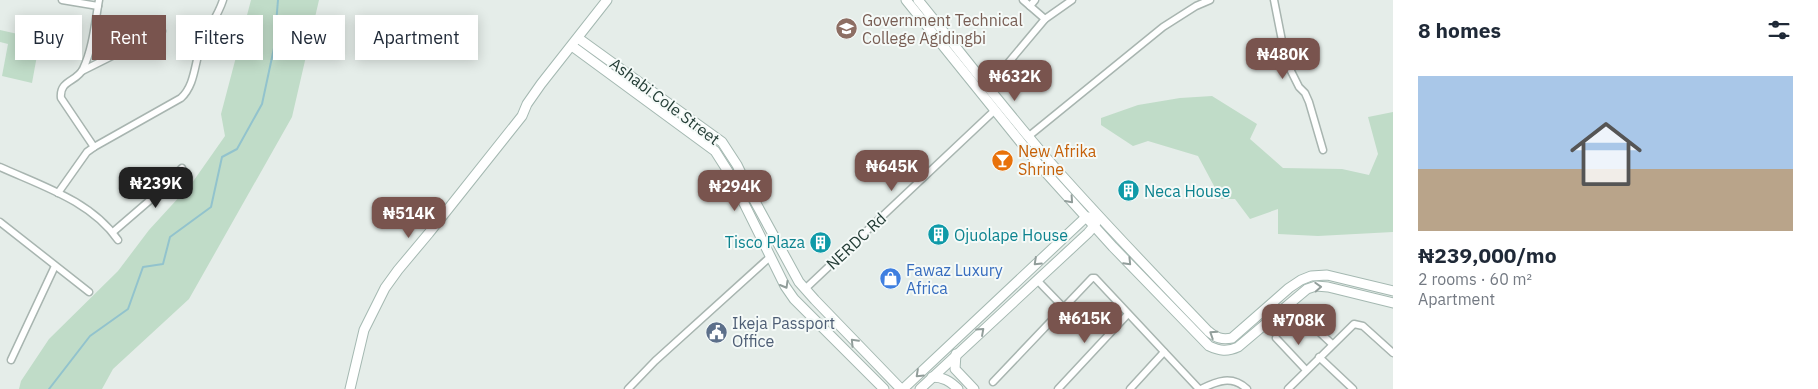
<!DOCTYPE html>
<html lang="en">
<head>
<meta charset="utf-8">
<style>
	:root { --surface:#fff; --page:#f2f2f3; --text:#1f2937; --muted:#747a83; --line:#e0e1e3; --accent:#79544e }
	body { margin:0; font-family:"IBM Plex Sans",sans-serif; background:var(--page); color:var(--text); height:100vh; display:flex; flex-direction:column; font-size:19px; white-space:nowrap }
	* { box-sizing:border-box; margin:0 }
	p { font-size:16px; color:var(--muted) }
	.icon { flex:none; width:28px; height:28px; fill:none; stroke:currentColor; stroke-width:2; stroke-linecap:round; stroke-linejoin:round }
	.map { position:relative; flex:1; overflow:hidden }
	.side { display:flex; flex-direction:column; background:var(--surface); width:425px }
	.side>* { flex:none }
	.guide { position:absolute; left:15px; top:15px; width:475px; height:45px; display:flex; gap:10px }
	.price { position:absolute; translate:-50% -42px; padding:0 11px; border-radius:10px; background:var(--accent); color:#fff; font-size:16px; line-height:32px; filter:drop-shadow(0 1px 2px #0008) }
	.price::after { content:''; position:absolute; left:50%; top:30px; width:15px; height:11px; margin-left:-8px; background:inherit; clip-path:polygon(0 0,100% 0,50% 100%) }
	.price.current { background:#222; color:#fff }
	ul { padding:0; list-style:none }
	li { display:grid; align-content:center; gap:10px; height:265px; padding:0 25px }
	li+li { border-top:1px solid var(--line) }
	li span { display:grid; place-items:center; height:155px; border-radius:0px; color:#555 }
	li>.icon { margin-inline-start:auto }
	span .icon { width:90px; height:90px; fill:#fffc; stroke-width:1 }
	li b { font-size:21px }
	h2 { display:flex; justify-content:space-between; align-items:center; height:60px; padding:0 25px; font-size:21px }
	.chip { padding:0 18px; border-radius:0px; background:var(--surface); box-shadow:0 2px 12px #0003; font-size:18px; line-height:45px }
	.chip.current { background:var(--accent); color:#fff }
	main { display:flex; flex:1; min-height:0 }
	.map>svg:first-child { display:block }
	.green { fill:#c0dcc8 }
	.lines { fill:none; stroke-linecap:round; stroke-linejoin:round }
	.stream { stroke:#92c3cd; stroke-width:2 }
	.street-casing { stroke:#a8b5b0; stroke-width:9 }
	.secondary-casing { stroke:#a4b8b1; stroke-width:11 }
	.street { stroke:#fff; stroke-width:6 }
	.secondary { stroke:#fff; stroke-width:9 }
	.oneway { stroke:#929e9b }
	.labels { text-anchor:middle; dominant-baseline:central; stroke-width:4; stroke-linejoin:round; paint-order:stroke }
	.education-label { font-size:16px; fill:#785e54; stroke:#f5faf8; text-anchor:start }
	.street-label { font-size:16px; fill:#253e37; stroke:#f5faf8 }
	.food-label { font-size:16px; fill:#c56008; stroke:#f5faf8; text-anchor:start }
	.culture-label { font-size:16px; fill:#0d838f; stroke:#f5faf8; text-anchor:start }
	.shop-label { font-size:16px; fill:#366cbe; stroke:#f5faf8; text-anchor:start }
	.service-label { font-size:16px; fill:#4e5e75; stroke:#f5faf8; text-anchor:start }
</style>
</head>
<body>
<main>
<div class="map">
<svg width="1393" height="389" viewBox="0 0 1393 389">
	<rect width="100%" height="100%" fill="#e5ede9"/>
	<g class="green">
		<polygon points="251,0 319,0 292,117 189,299 113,369 102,389 19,389 21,381 49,339 118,271 149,230 192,183 225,136 221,114"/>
		<polygon points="0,30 40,39 32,83 2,76 8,44 0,42"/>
		<polygon points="1212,96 1257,124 1250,139 1283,168 1342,169 1369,175 1378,154 1368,117 1393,112 1393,232 1318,236 1278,234 1278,209 1250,219 1235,199 1221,199 1198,156 1148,141 1133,146 1101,125 1101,118 1138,105 1180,98"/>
	</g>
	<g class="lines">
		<polyline class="stream" points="49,389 90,336 128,309 143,267 163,264 170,237 211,207 222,157 237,149 262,104 274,48 278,0"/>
		<defs>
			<g id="street">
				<polyline points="62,0 98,6"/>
				<polyline points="1023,0 1045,19"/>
				<polyline points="1274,0 1286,61 1299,87 1305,93 1309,102 1323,150"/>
				<polyline points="1030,6 1035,0"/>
				<polyline points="82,71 162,31"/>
				<polyline points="988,87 1045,19 1072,0"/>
				<polyline points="1029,136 1163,27 1196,6 1210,0"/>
				<path d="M94 147 61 98C59 80 77 82 83 69 93 48 95 22 99 0"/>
				<path d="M0 167C42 186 91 201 118 240"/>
				<path d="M58 193 87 152 94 147 181 98C196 84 194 62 202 43 208 28 218 16 223 0"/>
				<polyline points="0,222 89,292"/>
				<polyline points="113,232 149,201 182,168"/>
				<polyline points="1037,280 1064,308"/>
				<polyline points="805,289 994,111"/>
				<polyline points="1315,328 1332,344"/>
				<polyline points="1276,338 1306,370"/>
				<polyline points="1319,357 1353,389"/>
				<polyline points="11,360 55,266"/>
				<polyline points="993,382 1092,278 1095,278 1199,389"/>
				<polyline points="628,389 655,361 770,257"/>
				<polyline points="1058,389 1128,314"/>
				<polyline points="1130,389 1164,352"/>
				<path d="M1201 389C1217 381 1232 375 1247 389"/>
				<polyline points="1288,389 1354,324 1363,326 1393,353"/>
			</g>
			<g id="secondary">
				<path d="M906 0 1039 165 1113 247 1209 346C1220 351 1227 352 1238 347L1307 289 1316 286 1328 287 1393 303"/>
				<path d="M918 0C962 54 1004 109 1050 162 1101 220 1154 275 1208 331 1216 338 1222 340 1232 338L1289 288 1301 280 1311 276 1327 275 1393 291"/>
				<polyline points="578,38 722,142 737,165 752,196 799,282 815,300 901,389"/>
				<polyline points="572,46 715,151 729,173 785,286 794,299 884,389"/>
				<polyline points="956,354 955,369 974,389"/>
				<path d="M932 377C943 377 950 381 958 389"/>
				<polyline points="350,389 364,330 385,288 398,270 429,233 522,116 527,104 541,84 607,0"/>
				<polyline points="903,389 1086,217 1091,217"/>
				<polyline points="920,389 1088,233 1094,226 1097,221"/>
			</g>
		</defs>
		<use href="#street" class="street-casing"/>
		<use href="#secondary" class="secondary-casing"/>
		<use href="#street" class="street"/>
		<use href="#secondary" class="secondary"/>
	</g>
	<defs><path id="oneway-chevron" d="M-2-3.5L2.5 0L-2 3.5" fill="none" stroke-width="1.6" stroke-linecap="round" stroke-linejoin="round" transform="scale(1.25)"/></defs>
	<g class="oneway">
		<use href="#oneway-chevron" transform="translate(1070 200) rotate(48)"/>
		<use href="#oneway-chevron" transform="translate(1037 262) rotate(137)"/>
		<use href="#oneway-chevron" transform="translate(1128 262) rotate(46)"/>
		<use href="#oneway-chevron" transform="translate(785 285) rotate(60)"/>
		<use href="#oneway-chevron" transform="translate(1318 287) rotate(-3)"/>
		<use href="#oneway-chevron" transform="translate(981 331) rotate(-42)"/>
		<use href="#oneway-chevron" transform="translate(1213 334) rotate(-147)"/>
		<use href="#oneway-chevron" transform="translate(854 342) rotate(-134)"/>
		<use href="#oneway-chevron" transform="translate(919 374) rotate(137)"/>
	</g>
	<defs>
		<symbol id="school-disc" viewBox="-11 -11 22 22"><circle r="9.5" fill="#8d6e63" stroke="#f5faf8"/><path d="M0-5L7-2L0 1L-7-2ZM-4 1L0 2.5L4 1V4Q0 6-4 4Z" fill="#fff"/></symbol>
		<symbol id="bar-disc" viewBox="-11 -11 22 22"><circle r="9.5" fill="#e8710a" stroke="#f5faf8"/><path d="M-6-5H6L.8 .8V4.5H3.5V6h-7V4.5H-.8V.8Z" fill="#fff"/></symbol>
		<symbol id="building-disc" viewBox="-11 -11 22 22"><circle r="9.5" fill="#0f9aa8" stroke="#f5faf8"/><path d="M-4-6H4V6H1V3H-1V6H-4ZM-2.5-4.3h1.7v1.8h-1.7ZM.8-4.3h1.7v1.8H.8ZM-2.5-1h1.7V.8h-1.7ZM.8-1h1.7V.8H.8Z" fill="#fff"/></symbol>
		<symbol id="shop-disc" viewBox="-11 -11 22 22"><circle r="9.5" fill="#3f7fe0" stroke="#f5faf8"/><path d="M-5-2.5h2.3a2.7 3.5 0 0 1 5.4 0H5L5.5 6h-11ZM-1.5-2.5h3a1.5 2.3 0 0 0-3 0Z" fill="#fff"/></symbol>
		<symbol id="civic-disc" viewBox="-11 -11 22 22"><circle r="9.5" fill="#5c6f8a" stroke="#f5faf8"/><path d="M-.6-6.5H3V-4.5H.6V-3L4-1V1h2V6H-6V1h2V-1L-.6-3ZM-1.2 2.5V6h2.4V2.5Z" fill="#fff"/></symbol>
	</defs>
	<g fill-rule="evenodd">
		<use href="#school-disc" x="834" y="16" width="25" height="25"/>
		<use href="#bar-disc" x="990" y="148" width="25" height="25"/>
		<use href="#building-disc" x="1116" y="178" width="25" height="25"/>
		<use href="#building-disc" x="926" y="222" width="25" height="25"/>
		<use href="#building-disc" x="808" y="230" width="25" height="25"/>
		<use href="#shop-disc" x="878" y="266" width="25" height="25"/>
		<use href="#civic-disc" x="704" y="320" width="25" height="25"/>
	</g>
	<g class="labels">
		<g class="education-label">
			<text x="862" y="20">Government Technical<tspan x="862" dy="18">College Agidingbi</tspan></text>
		</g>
		<g class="street-label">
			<text transform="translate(665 101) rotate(37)">Ashabi Cole Street</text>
			<text transform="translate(856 241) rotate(-43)">NERDC Rd</text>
		</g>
		<g class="food-label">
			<text x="1018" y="151">New Afrika<tspan x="1018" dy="18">Shrine</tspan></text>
		</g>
		<g class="culture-label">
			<text x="1144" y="191">Neca House</text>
			<text x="954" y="235">Ojuolape House</text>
			<text x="805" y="242" text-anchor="end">Tisco Plaza</text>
		</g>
		<g class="shop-label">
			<text x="906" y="270">Fawaz Luxury<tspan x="906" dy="18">Africa</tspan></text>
		</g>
		<g class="service-label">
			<text x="732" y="323">Ikeja Passport<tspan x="732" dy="18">Office</tspan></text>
		</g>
	</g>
</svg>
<b class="price" style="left:1283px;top:80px">₦480K</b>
<b class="price" style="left:1015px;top:102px">₦632K</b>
<b class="price" style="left:892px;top:192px">₦645K</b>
<b class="price current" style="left:156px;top:209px">₦239K</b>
<b class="price" style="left:735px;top:212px">₦294K</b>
<b class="price" style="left:409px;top:239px">₦514K</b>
<b class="price" style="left:1085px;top:344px">₦615K</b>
<b class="price" style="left:1299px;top:346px">₦708K</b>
<div class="guide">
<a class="chip">Buy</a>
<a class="chip current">Rent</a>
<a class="chip">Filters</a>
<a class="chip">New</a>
<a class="chip">Apartment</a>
</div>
</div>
<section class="side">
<h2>8 homes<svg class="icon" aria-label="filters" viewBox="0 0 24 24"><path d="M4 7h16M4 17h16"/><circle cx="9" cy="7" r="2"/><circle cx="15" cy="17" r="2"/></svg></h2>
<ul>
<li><span style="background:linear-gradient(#a9c7e8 60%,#b9a48a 0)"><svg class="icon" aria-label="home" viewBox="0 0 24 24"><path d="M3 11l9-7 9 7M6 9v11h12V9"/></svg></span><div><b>₦239,000/mo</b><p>2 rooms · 60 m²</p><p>Apartment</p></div></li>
</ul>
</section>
</main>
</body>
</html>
